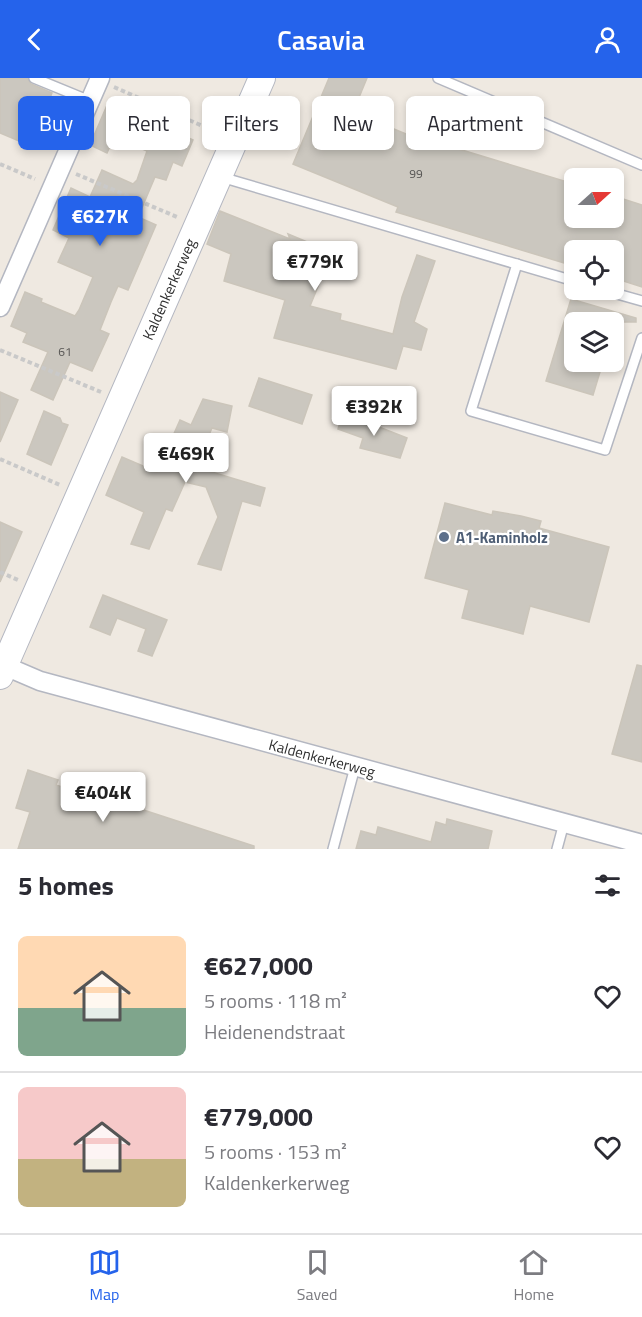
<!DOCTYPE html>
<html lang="en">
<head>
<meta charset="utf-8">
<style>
	:root { --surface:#fff; --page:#f2f2f3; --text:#2b2b33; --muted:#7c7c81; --line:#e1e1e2; --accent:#2563eb }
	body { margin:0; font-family:"Titillium Web",sans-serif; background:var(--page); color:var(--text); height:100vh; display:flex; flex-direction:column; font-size:22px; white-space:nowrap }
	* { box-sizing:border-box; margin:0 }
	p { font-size:20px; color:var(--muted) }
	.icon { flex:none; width:33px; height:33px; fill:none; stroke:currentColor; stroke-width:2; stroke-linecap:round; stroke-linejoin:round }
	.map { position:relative; height:771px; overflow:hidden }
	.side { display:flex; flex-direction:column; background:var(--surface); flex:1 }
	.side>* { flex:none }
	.banner { position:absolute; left:18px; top:18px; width:606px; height:54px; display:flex; gap:12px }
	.needle { width:39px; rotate:69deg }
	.fabs { position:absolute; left:564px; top:90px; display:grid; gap:12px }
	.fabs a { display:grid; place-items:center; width:60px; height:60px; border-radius:9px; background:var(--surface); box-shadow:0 3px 9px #0003; font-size:30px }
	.price { position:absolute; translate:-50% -51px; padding:0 14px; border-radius:6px; background:#fff; color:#222; font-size:20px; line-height:39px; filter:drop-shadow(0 2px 3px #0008) }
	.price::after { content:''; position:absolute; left:50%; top:36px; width:18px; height:14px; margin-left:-9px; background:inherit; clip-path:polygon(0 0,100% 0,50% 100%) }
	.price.selected { background:var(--accent); color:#fff }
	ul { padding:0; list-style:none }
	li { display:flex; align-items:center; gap:18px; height:150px; padding:0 18px }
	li+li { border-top:2px solid var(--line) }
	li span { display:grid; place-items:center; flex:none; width:168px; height:120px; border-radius:9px; color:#555 }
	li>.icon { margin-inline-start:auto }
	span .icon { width:72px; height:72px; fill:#fffc; stroke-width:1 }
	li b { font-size:26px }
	h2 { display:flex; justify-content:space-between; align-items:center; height:72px; padding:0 18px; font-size:26px }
	.pill { padding:0 21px; border-radius:9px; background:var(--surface); box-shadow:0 3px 9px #0003; font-size:21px; line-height:54px }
	.pill.selected { background:var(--accent); color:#fff }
	header { display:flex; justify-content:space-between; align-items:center; height:78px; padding:0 18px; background:var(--accent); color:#fff; font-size:27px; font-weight:600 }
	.tabs { display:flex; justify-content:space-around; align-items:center; height:84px; border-top:2px solid var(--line); background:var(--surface); font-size:16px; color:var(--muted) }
	.tabs a { display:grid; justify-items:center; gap:3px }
	.tabs .selected { color:var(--accent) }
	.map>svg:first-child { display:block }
	.building { fill:#cbc7bf; stroke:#cbc5ba; stroke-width:1.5 }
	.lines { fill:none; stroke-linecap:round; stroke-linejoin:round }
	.service-casing { stroke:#b4b7c1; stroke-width:12 }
	.minor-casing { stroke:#b4b7c1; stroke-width:21 }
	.secondary-casing { stroke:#b4b7c1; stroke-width:28 }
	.path { stroke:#c9c9c9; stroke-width:4; stroke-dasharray:4.5 3; stroke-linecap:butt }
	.service { stroke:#fff; stroke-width:9 }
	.minor { stroke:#fff; stroke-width:18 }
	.secondary { stroke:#fff; stroke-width:26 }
	.service-dot { fill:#5c6f8a; stroke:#fff; stroke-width:2 }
	.labels { text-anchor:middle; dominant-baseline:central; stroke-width:4.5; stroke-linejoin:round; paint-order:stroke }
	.number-label { font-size:12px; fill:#555452 }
	.street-label { font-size:15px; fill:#2e2e2e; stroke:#fff }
	.service-label { font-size:15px; font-weight:bold; fill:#4e5e75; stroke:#fff; text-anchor:start }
</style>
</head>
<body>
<header><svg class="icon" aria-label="back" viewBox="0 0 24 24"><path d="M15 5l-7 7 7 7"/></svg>Casavia<svg class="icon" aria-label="person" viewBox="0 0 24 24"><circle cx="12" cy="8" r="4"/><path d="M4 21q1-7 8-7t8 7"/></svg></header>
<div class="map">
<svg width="642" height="771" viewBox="0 0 642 771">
	<rect width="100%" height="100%" fill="#efe9e1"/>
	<g class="building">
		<polygon points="0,0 27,0 31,6 52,15 31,68 0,55"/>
		<polygon points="329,0 367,0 353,34 418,61 419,59 574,106 574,140 614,140 614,118 642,127 642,209 614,200 614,172 574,172 574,188 396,134 398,129 293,86"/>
		<polygon points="108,25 193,62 182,88 173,84 166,102 155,99 138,139 156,147 128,212 118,208 111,224 100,252 109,256 92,293 70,284 53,322 31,312 48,274 23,264 27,255 11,248 25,214 42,221 41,224 75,238 79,232 93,199 58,184 69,160 53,152 71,110 90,119 102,92 133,106 137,102 147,73 114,59 107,75 90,67"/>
		<polygon points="220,133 290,161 288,156 343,179 336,194 326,189 310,228 341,236 340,242 393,256 402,219 417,177 435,183 414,244 427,251 421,272 403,268 396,291 274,260 285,222 224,203 231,176 207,166"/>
		<polygon points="571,221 636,240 636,244 574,244 574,284 603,284 593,317 546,303"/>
		<polygon points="259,300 312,317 302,346 249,328"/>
		<polygon points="0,314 18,322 0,364"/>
		<polygon points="203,321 232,328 227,354 212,350 195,389 265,410 260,428 242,423 221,492 198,486 218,439 206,409 185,404 172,433 166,431 149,471 131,466 144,434 106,417 122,379 157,394 180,342 191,347"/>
		<polygon points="44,333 60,340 62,345 68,347 51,387 27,376"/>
		<polygon points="343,335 407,360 400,380 360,370 363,360 338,351"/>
		<polygon points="445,425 492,437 493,433 521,438 541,443 539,450 609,469 589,544 530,528 523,556 462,540 469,512 425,500"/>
		<polygon points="0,444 22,454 0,504"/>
		<polygon points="103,517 167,542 152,578 138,573 146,551 117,540 110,557 90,549"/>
		<polygon points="637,587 642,588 642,684 612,676"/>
		<polygon points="28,692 58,702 56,707 129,731 131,728 254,768 254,771 18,771 30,734 16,730"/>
		<polygon points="447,741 492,753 488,771 356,771 361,753 376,757 378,749 431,764 436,744 446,747"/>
	</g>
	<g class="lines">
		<defs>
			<g id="service">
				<polyline points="34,0 90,23"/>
				<polyline points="438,0 642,87"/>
				<polyline points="221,99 574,203"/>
				<polyline points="517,186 471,333 605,372 642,260"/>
				<polyline points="603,212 642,223"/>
				<polyline points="333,771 355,689"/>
				<polyline points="557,771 564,745"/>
			</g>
			<g id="minor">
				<polyline points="0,229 100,0"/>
				<polyline points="5,588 40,603 642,766"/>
			</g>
			<polyline id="secondary" points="0,598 262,0"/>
		</defs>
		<use href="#service" class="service-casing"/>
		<use href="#minor" class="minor-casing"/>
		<use href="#secondary" class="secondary-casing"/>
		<g class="path">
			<polyline points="114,9 214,53"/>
			<polyline points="0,86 35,101"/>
			<polyline points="76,96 177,139"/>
			<polyline points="0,272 101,314"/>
			<polyline points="0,381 60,407"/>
			<polyline points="0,494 18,502"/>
		</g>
		<use href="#service" class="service"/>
		<use href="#minor" class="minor"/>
		<use href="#secondary" class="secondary"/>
	</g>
	<circle class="service-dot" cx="444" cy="459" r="6"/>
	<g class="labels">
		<g class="number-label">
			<text x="416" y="95">99</text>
			<text x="65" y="273">61</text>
		</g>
		<g class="street-label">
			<text transform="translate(169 211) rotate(-66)">Kaldenkerkerweg</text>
			<text transform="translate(322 680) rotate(15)">Kaldenkerkerweg</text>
		</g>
		<g class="service-label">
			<text x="456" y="459">A1-Kaminholz</text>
		</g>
	</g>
</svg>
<div class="fabs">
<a><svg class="needle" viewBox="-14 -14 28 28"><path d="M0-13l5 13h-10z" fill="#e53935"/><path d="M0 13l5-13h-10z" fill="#7c7c81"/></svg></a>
<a><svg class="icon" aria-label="locate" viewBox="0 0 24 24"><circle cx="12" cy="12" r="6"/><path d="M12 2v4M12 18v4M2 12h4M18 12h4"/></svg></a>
<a><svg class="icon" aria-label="layers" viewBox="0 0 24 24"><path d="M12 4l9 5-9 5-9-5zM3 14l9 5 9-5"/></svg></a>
</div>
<b class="price selected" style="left:100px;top:169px">€627K</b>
<b class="price" style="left:315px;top:214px">€779K</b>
<b class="price" style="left:374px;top:359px">€392K</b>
<b class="price" style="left:186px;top:406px">€469K</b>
<b class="price" style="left:103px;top:745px">€404K</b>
<div class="banner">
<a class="pill selected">Buy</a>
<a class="pill">Rent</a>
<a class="pill">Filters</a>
<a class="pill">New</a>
<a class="pill">Apartment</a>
</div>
</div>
<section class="side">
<h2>5 homes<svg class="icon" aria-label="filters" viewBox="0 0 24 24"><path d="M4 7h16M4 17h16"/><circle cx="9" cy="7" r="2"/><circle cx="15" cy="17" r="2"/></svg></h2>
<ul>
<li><span style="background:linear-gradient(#ffd9b3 60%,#7fa58c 0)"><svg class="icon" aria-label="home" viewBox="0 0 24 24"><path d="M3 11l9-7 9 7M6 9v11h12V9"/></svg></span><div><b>€627,000</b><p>5 rooms · 118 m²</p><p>Heidenendstraat</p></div><svg class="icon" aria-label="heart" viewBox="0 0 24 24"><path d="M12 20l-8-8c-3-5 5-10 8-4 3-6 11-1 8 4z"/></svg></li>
<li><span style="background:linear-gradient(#f6c9c9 60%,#c2b280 0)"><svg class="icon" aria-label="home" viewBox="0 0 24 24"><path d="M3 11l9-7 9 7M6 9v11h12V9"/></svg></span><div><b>€779,000</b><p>5 rooms · 153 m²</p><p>Kaldenkerkerweg</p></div><svg class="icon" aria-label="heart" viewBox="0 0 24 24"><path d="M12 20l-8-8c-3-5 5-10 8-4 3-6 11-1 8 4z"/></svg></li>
</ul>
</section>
<nav class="tabs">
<a class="selected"><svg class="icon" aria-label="map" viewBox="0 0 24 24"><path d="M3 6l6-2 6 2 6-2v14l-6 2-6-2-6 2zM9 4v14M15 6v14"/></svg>Map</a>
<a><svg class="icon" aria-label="saved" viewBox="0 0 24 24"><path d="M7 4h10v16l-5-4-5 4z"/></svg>Saved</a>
<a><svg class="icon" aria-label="home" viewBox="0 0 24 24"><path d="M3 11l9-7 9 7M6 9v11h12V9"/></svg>Home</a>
</nav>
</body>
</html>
